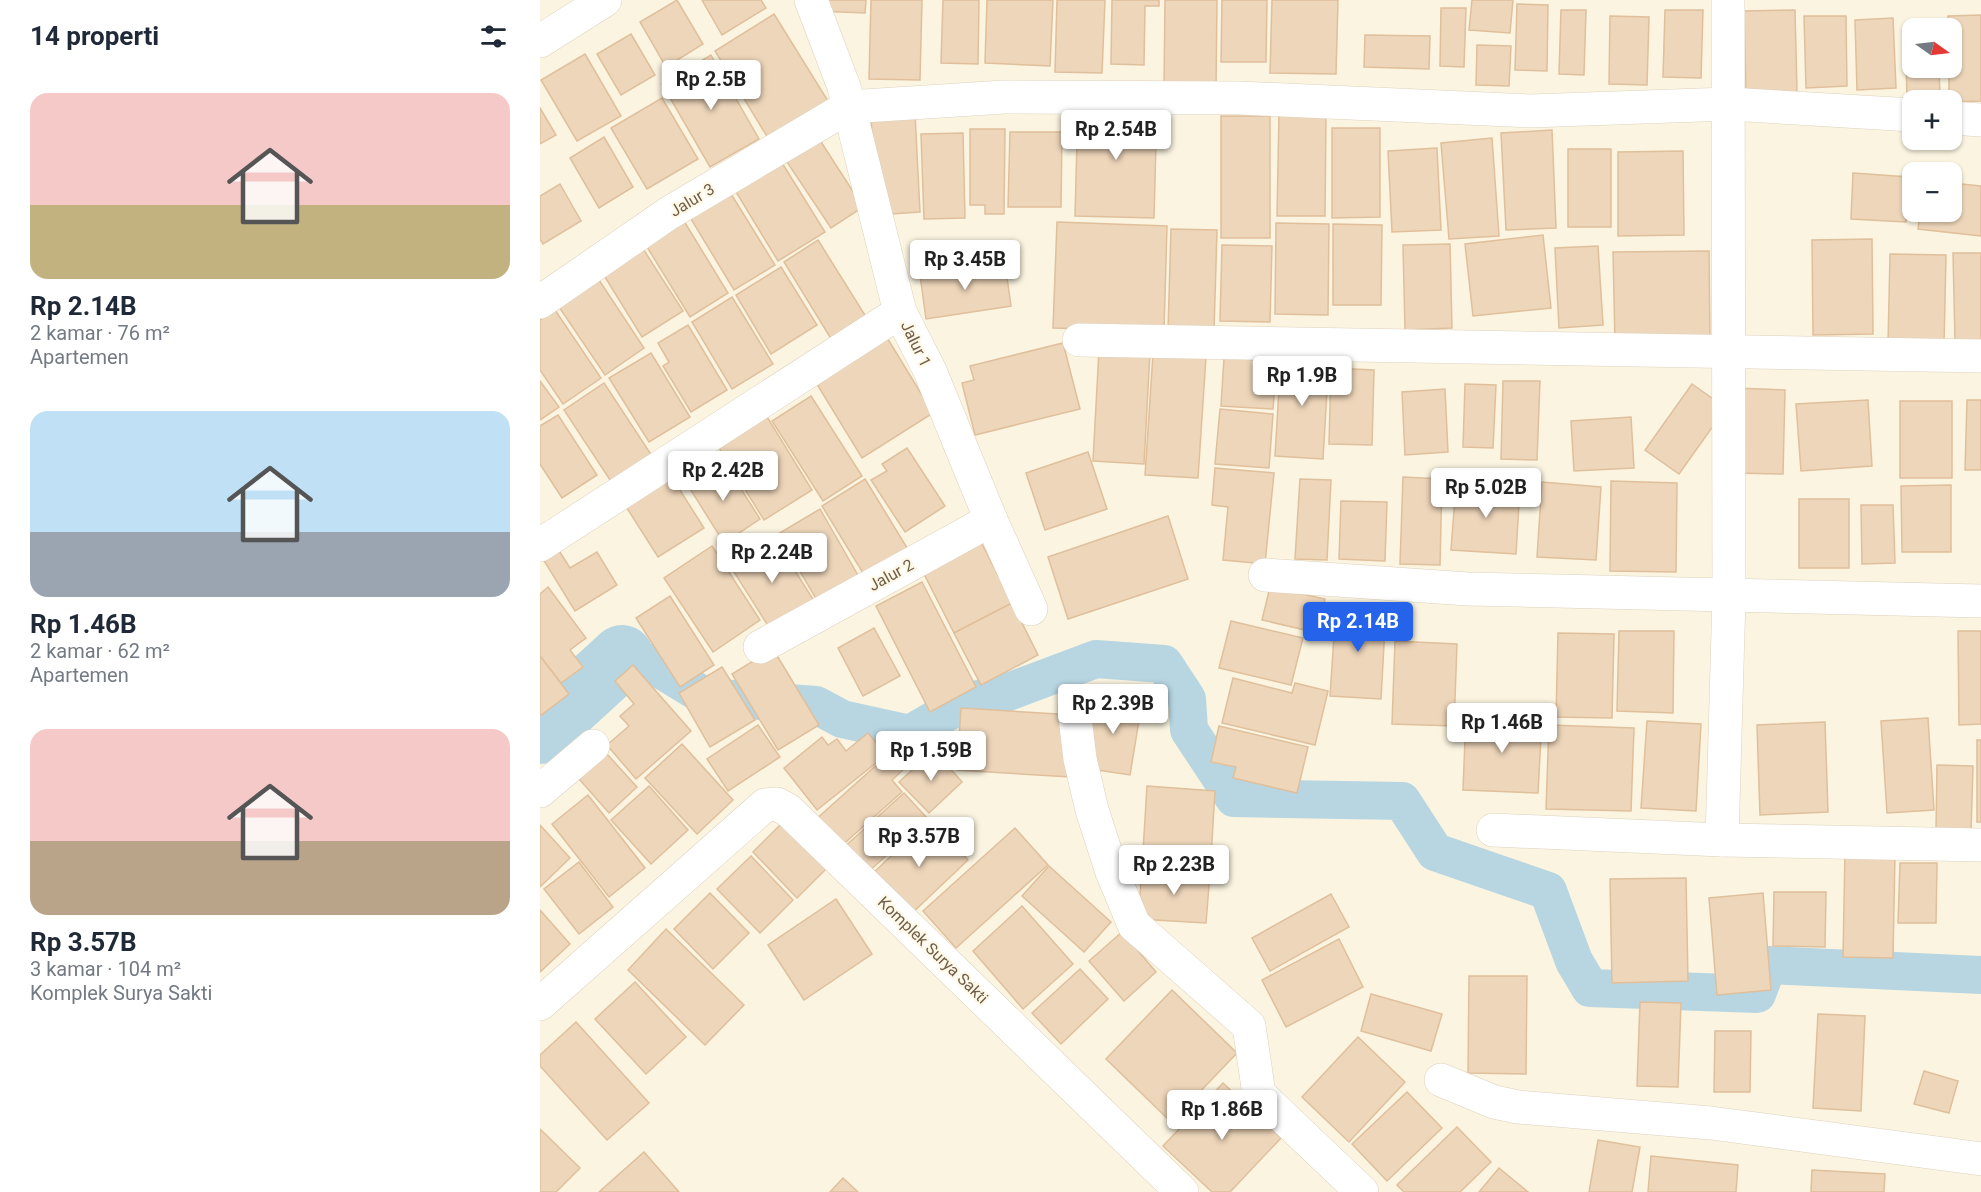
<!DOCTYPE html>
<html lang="id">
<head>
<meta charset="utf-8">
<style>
	:root { --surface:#fff; --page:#f2f2f3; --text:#1f2937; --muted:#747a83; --accent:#2563eb }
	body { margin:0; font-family:Roboto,sans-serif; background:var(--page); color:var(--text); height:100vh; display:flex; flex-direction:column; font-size:22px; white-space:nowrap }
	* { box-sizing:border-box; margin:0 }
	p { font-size:20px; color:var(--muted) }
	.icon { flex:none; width:33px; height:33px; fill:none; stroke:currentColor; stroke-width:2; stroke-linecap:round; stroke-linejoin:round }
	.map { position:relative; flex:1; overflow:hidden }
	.side { display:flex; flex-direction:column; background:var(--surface); width:540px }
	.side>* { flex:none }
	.needle { width:39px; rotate:104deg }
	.controls { position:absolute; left:1362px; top:18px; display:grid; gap:12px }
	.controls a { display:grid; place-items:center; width:60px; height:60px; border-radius:12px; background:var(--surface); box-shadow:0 2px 4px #0004; font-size:30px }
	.price { position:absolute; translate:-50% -51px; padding:0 14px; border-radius:6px; background:#fff; color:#222; font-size:20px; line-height:39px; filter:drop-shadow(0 2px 3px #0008) }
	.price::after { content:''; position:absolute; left:50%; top:36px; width:18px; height:14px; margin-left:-9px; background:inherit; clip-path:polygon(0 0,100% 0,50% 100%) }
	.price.selected { background:var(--accent); color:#fff }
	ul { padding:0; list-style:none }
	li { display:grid; align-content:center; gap:12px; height:318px; padding:0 30px }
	li span { display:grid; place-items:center; height:186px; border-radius:18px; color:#555 }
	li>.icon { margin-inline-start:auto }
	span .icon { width:108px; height:108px; fill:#fffc; stroke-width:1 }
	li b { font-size:26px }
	h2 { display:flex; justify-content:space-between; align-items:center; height:72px; padding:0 30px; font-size:26px }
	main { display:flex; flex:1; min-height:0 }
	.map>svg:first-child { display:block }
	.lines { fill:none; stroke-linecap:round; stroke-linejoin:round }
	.canal { stroke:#b7d6e2; stroke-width:38 }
	.river { stroke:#b7d6e2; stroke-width:64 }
	.building { fill:#eed6ba; stroke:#e0bf9b; stroke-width:1.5 }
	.minor-casing { stroke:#ded1bd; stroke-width:34 }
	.minor { stroke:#fff; stroke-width:33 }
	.labels { text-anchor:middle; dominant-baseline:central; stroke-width:4.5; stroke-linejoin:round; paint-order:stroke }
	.street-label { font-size:16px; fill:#6f5c49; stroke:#fef8e6 }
</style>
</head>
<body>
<main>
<section class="side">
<h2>14 properti<svg class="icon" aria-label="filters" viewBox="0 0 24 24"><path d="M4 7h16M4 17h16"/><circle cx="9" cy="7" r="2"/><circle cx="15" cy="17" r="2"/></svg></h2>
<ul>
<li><span style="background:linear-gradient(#f6c9c9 60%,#c2b280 0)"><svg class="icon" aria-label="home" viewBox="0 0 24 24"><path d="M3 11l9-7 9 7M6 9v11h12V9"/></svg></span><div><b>Rp 2.14B</b><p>2 kamar · 76 m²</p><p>Apartemen</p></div></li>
<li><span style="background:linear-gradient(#bfe0f5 65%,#9aa5b1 0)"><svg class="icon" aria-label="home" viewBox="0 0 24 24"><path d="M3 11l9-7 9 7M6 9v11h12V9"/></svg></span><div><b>Rp 1.46B</b><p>2 kamar · 62 m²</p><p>Apartemen</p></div></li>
<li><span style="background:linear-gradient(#f6c9c9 60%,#b9a48a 0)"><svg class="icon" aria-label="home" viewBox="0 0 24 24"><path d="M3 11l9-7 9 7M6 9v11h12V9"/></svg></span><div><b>Rp 3.57B</b><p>3 kamar · 104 m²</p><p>Komplek Surya Sakti</p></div></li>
</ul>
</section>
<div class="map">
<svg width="1441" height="1192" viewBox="0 0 1441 1192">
	<rect width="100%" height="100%" fill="#faf4e0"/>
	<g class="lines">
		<polyline class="canal" points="82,657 110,663 166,697 276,705 302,719 370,734 425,702 468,692 556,659 624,664 647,699 649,730 694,798 862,801 895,852 1008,891 1034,961 1050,988 1217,994 1228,965 1441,975"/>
		<polyline class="river" points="0,732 82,657"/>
	</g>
	<g class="building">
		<polygon points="137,0 163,44 126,67 100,22"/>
		<polygon points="162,0 221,0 226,8 182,35"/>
		<polygon points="277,0 326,0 325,13 277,11"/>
		<polygon points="331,0 382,0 380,80 329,79"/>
		<polygon points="403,0 439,0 438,64 401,63"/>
		<polygon points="447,0 513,0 510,66 445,63"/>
		<polygon points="517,0 565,0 562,73 515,72"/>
		<polygon points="572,0 619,0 619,6 605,6 604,65 571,64"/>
		<polygon points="625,0 677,0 676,89 624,89"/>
		<polygon points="682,0 727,0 726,62 681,62"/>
		<polygon points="732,0 798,0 796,74 730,73"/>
		<polygon points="932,0 973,0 970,33 929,30"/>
		<polygon points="977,4 1008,5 1007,71 975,70"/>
		<polygon points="901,8 926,8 924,67 900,66"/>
		<polygon points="1021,10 1046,10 1044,75 1019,74"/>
		<polygon points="1125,10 1163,10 1161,78 1123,77"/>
		<polygon points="1255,10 1257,93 1206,94 1204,11"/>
		<polygon points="234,14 288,101 228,138 175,51"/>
		<polygon points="1441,15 1441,101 1412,102 1409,100 1409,68 1412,68 1412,28 1408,28 1408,16"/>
		<polygon points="1070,16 1109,17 1107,85 1069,84"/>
		<polygon points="1264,16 1306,16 1307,86 1266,88"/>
		<polygon points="1353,18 1356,88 1317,90 1315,20"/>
		<polygon points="1397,24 1397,28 1372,28 1372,68 1399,68 1400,97 1367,98 1365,25"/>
		<polygon points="91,34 115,75 81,95 57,54"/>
		<polygon points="825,35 890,36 889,69 824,67"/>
		<polygon points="937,45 971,46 969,86 936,85"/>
		<polygon points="45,54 81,116 37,141 1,80"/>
		<polygon points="171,55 219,139 170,167 122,84"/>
		<polygon points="122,98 158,159 107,189 71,128"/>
		<polygon points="538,104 617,105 614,218 535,216"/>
		<polygon points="0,108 16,135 0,144"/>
		<polygon points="375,114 380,212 336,215 331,116"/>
		<polygon points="739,114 786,115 785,216 737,216"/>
		<rect x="681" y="116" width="49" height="122"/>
		<polygon points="792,128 840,128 840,217 792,218"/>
		<polygon points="430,129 465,129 464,214 445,214 445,205 430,205"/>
		<polygon points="1012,130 1016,228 966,230 961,133"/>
		<polygon points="470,132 522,132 521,207 468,207"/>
		<polygon points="423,133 425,218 384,219 381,134"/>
		<polygon points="276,134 323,207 291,228 243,156"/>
		<polygon points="64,137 93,187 59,208 30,158"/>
		<polygon points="952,138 959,236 909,239 901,143"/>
		<polygon points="897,148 901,230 852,232 848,151"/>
		<rect x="1028" y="149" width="43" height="78"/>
		<polygon points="1143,151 1144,235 1078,236 1078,152"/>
		<polygon points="239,158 285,232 238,261 193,187"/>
		<polygon points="1313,173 1369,177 1366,222 1311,219"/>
		<polygon points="1412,183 1441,186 1441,236 1378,229 1380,212 1412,212"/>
		<polygon points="20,184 41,221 3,244 0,239 0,196"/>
		<polygon points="188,189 235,265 194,290 148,214"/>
		<polygon points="142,218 188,293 150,317 104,242"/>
		<polygon points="517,222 627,226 624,331 513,328"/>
		<polygon points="736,223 789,224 788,315 735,314"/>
		<polygon points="793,224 842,225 841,305 793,305"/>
		<polygon points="631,229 677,230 674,332 628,331"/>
		<polygon points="1003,235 1011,308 933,316 925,244"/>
		<polygon points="1332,239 1333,334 1273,335 1272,240"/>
		<polygon points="278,240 328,320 293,342 244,262"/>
		<polygon points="100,244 143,311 102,337 60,269"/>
		<polygon points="910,244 912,328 865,330 863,245"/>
		<polygon points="682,245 732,246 730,322 680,321"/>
		<polygon points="1058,246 1063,325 1019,328 1015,248"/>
		<polygon points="1169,251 1170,341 1075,343 1073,252"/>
		<polygon points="1413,253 1441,253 1441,340 1415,340"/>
		<polygon points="1350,254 1406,255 1404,345 1348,344"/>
		<polygon points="465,263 471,306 386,319 380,275"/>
		<polygon points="241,267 277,325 231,354 196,295"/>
		<polygon points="57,277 104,348 65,375 17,304"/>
		<polygon points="192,297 233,364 192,389 152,322"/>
		<polygon points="15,310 61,378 23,404 0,370 0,320"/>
		<polygon points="148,325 187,390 151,412 123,366 129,362 118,343"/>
		<polygon points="346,336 393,413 322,458 275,381"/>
		<polygon points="523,343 540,409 435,435 422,383 434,380 430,366"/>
		<polygon points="559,350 610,352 604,464 553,461"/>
		<polygon points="111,353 150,417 109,442 69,378"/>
		<polygon points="613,354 666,357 658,478 605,475"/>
		<polygon points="741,355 789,357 783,459 735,456"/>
		<polygon points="684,358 737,361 733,409 681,406"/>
		<polygon points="791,368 834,370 832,445 789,444"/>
		<polygon points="0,381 19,407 0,420"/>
		<polygon points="963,381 1000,381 997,460 961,459"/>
		<polygon points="64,383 114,459 74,486 24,410"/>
		<polygon points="925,384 956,385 953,448 923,447"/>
		<polygon points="1152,384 1186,408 1139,474 1105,450"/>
		<polygon points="1195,388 1245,390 1243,474 1193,473"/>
		<polygon points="905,389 908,452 865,455 862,392"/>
		<polygon points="271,396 322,476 283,501 232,421"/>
		<polygon points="1328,400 1332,466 1261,471 1256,404"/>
		<polygon points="1427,400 1441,400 1441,470 1425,470"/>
		<rect x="1360" y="401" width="52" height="77"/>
		<polygon points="680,409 733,414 729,468 675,464"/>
		<polygon points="224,412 272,490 224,520 176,443"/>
		<polygon points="18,415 57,475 22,498 0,464 0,426"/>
		<polygon points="1091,417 1094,468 1034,471 1031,421"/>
		<polygon points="367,448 405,506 365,532 331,480 347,471 342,464"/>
		<polygon points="548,452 567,509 505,530 486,473"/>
		<polygon points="186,465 220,519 184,543 144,479 159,469 165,479"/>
		<polygon points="675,468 734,473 725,564 683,560 688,507 672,505"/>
		<polygon points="131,476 164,528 118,557 85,505"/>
		<polygon points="863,477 902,479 900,565 860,564"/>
		<polygon points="325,479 369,551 326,578 282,506"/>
		<polygon points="760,479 791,480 787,560 755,559"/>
		<polygon points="1071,481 1137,483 1136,572 1070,571"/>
		<polygon points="1002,482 1061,487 1056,560 997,557"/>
		<polygon points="916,483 980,487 976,554 911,550"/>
		<polygon points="1411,485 1411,552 1362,552 1361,486"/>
		<rect x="1259" y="499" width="50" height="69"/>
		<polygon points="801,501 847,502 845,561 799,559"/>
		<polygon points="1321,505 1353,505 1355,563 1322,564"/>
		<polygon points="280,509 319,577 278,602 238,534"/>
		<polygon points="628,516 648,579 528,619 508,557"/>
		<polygon points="233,536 276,604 232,632 189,564"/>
		<polygon points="441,542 472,603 414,633 383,572"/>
		<polygon points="172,546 220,620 173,652 124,578"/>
		<polygon points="18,549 30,568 57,552 77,585 35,611 3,559"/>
		<polygon points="382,582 436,687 390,712 336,606"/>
		<polygon points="8,587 46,638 30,650 43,667 21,683 0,656 0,594"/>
		<polygon points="730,587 785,599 778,633 722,620"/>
		<polygon points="130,596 174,665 140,687 96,618"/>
		<polygon points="472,603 498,655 441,685 414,633"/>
		<polygon points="796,606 846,609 841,699 790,696"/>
		<polygon points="691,621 763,638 751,685 679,668"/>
		<polygon points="334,628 360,676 323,696 298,648"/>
		<polygon points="1079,631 1134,631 1133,713 1077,711"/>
		<polygon points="1418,631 1441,631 1441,724 1419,725"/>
		<polygon points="1018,633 1074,634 1072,718 1016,717"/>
		<polygon points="855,641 917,644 914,726 852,724"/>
		<polygon points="233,649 279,725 238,750 192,674"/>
		<polygon points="0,656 29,694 0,716"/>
		<polygon points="93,665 151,731 96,779 67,745 89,726 80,716 94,704 75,681"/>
		<polygon points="182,667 215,720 170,747 139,693"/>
		<polygon points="693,678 752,693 755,683 788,691 775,745 682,723"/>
		<polygon points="556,695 602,702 590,775 545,768"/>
		<polygon points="421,708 534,715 530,777 417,770"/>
		<polygon points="926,715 1002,718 998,793 923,790"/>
		<polygon points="1388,718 1394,810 1347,813 1341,721"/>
		<polygon points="1107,721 1161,724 1156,811 1101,808"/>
		<polygon points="1285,722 1288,812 1220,815 1217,725"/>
		<polygon points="218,725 240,757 188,791 167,759"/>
		<polygon points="1009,725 1094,728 1091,811 1006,809"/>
		<polygon points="679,726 768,747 757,793 693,778 696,767 671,762"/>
		<polygon points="328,733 346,755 277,810 244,768 282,737 288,745 297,739 306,751"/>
		<rect x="1437" y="740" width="4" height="82"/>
		<polygon points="142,744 193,800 157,834 105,778"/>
		<polygon points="394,750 422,782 389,813 359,782"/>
		<polygon points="351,752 365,768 352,780 362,792 298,849 274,821"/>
		<polygon points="66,753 97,787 69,813 32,771"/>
		<polygon points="1397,765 1433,766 1431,832 1396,831"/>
		<polygon points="109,786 148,830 111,864 71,820"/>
		<polygon points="607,786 675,791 670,873 602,868"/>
		<polygon points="364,793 387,818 324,876 301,850"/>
		<polygon points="48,795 105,868 69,897 12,824"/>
		<polygon points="390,819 428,860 368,917 330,876"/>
		<polygon points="242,823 287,868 257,898 213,852"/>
		<polygon points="0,825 30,858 0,887"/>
		<polygon points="475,828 508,865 416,948 383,911"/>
		<polygon points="1305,852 1355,853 1353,958 1303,957"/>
		<polygon points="211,856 253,900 220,933 177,889"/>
		<polygon points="39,862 73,907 39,934 4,889"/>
		<polygon points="1360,863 1397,863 1396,923 1358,923"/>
		<polygon points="509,866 571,922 544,952 482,896"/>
		<polygon points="602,868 670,873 666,923 598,919"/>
		<polygon points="1146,878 1148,981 1072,983 1070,879"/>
		<polygon points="1234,892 1286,892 1285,947 1233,946"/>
		<polygon points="170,893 209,933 173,969 134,929"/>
		<polygon points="1223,893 1231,990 1177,995 1169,898"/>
		<polygon points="791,894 809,927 730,971 712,938"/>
		<polygon points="296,899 332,954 264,1000 228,945"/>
		<polygon points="482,906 533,964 483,1009 433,951"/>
		<polygon points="0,910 30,944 0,972"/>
		<polygon points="126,929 204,1005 165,1045 88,970"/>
		<polygon points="582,932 616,972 584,1001 549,961"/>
		<polygon points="799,939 823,987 746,1027 722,980"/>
		<polygon points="540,969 568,999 521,1044 492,1013"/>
		<polygon points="929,976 987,976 986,1074 928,1073"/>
		<polygon points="95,982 146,1037 106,1074 55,1019"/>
		<polygon points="632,990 697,1053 631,1122 566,1059"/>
		<polygon points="831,994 902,1014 891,1051 821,1031"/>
		<polygon points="1100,1002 1141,1003 1138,1087 1097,1086"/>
		<polygon points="1278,1014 1325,1016 1321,1111 1273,1108"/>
		<polygon points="36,1022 109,1103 67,1140 0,1066 0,1055"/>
		<polygon points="1175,1031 1211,1031 1210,1092 1174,1092"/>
		<polygon points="818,1037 865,1082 809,1142 762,1097"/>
		<polygon points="1384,1071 1418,1081 1409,1113 1374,1104"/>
		<polygon points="683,1083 741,1138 690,1192 672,1192 623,1146"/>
		<polygon points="867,1092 902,1128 847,1181 812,1144"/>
		<polygon points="917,1127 951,1162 920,1192 864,1192 857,1185"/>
		<polygon points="0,1129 40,1168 16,1192 0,1192"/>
		<polygon points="1058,1140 1100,1147 1092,1192 1049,1192"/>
		<polygon points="104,1152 139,1192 59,1192"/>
		<polygon points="1111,1156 1198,1165 1196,1192 1108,1192"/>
		<polygon points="959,1168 988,1192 939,1192"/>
		<polygon points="1272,1170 1345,1174 1344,1192 1271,1192"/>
		<polygon points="303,1178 318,1192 290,1192"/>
	</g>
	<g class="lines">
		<defs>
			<g id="minor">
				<polyline points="271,0 304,87 360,312 390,371 451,520 491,609"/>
				<polyline points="0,41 65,0"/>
				<polyline points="1412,118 1441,120"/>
				<polyline points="0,302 129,213 308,107 464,97 699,98 990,111 1189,104 1372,115"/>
				<polyline points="539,340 1441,356"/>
				<polyline points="0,545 360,312"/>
				<polyline points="725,575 928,589 1441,601"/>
				<polyline points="220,647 451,520"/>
				<polyline points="534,709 540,759 552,810 572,872 594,925 709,1026 719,1094 822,1192"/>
				<polyline points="0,791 53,746"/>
				<polyline points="953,830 1182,840 1441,845"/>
				<polyline points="1182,840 1189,597 1188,0"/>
				<polyline points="0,1004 225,805 237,804 248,810 642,1192"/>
				<polyline points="901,1080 954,1102 978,1107 1171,1123 1441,1159"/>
			</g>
		</defs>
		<use href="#minor" class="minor-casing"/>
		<use href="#minor" class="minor"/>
	</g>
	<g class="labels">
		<g class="street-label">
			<text transform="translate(152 200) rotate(-31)">Jalur 3</text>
			<text transform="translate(376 344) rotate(64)">Jalur 1</text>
			<text transform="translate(351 575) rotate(-29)">Jalur 2</text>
			<text transform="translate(393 950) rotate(44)">Komplek Surya Sakti</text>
		</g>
	</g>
</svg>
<div class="controls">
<a><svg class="needle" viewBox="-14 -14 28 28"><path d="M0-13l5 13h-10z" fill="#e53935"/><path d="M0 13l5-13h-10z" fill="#747a83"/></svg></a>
<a>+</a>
<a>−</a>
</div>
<b class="price" style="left:171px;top:111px">Rp 2.5B</b>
<b class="price" style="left:576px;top:161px">Rp 2.54B</b>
<b class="price" style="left:425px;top:291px">Rp 3.45B</b>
<b class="price" style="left:762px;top:407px">Rp 1.9B</b>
<b class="price" style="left:183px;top:502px">Rp 2.42B</b>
<b class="price" style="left:946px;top:519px">Rp 5.02B</b>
<b class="price" style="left:232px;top:584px">Rp 2.24B</b>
<b class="price selected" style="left:818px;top:653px">Rp 2.14B</b>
<b class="price" style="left:573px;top:735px">Rp 2.39B</b>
<b class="price" style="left:962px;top:754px">Rp 1.46B</b>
<b class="price" style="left:391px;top:782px">Rp 1.59B</b>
<b class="price" style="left:379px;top:868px">Rp 3.57B</b>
<b class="price" style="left:634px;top:896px">Rp 2.23B</b>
<b class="price" style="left:682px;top:1141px">Rp 1.86B</b>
</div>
</main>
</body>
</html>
